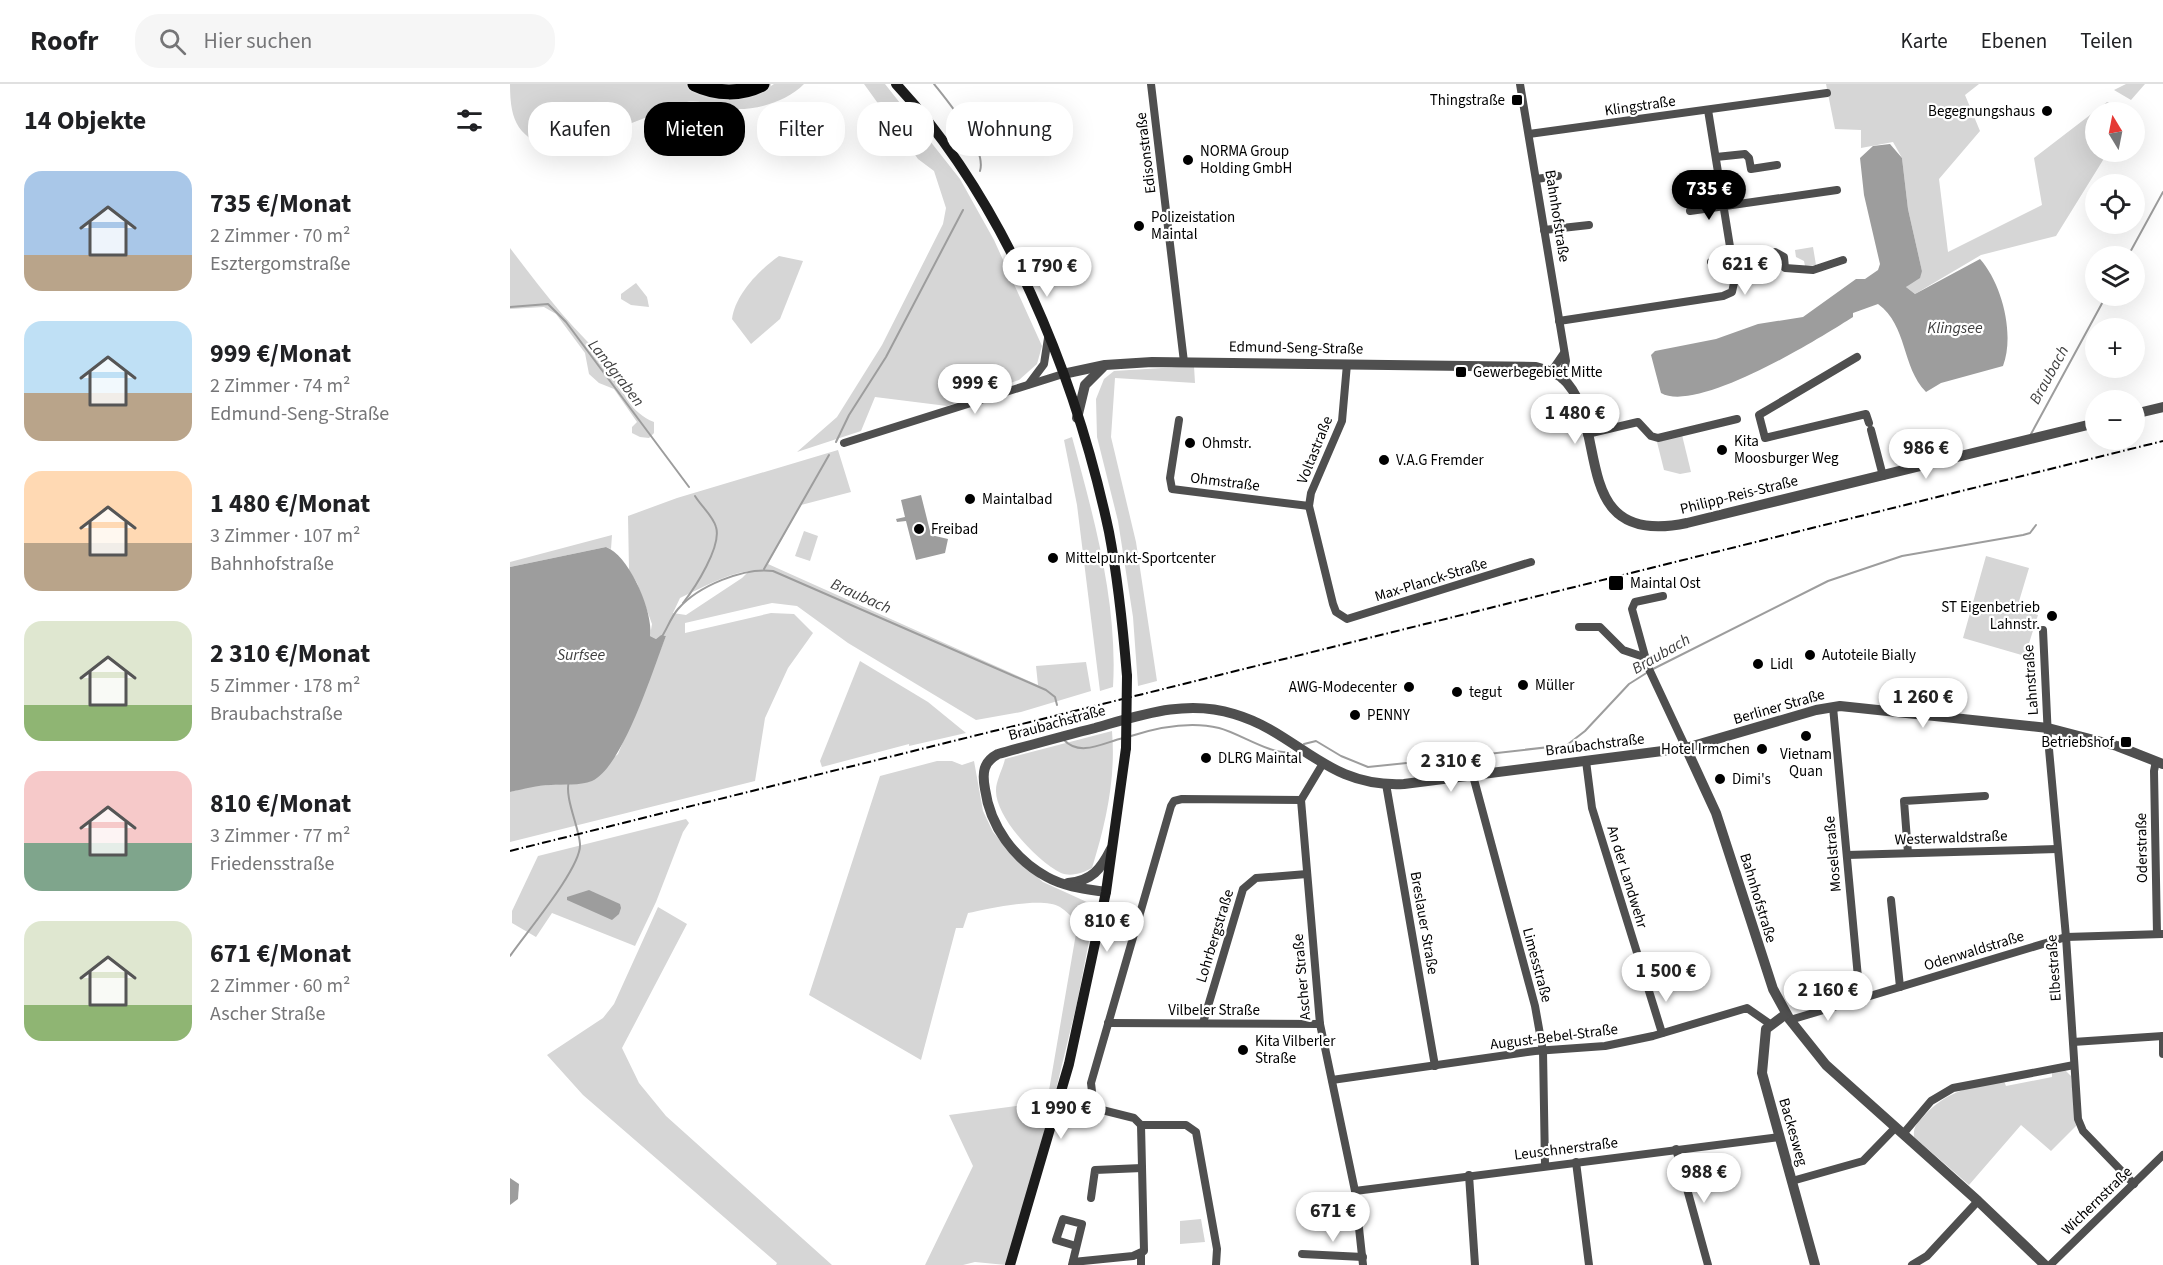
<!DOCTYPE html>
<html lang="de">
<head>
<meta charset="utf-8">
<style>
	:root { --surface:#fff; --page:#f6f6f6; --text:#202124; --muted:#757577; --line:#e0e0e0; --accent:#000 }
	body { margin:0; font-family:"Source Sans 3",sans-serif; background:var(--page); color:var(--text); height:100vh; display:flex; flex-direction:column; font-size:22px; white-space:nowrap }
	* { box-sizing:border-box; margin:0 }
	p { font-size:20px; color:var(--muted) }
	.icon { flex:none; width:33px; height:33px; fill:none; stroke:currentColor; stroke-width:2; stroke-linecap:round; stroke-linejoin:round }
	.map { position:relative; flex:1; overflow:hidden }
	.panel { display:flex; flex-direction:column; background:var(--surface); width:510px }
	.panel>* { flex:none }
	.banner { position:absolute; left:18px; top:18px; width:570px; height:54px; display:flex; gap:12px }
	.needle { width:39px; rotate:350deg }
	.buttons { position:absolute; left:1575px; top:18px; display:grid; gap:12px }
	.buttons a { display:grid; place-items:center; width:60px; height:60px; border-radius:50%; background:var(--surface); box-shadow:0 6px 24px #0002; font-size:30px }
	.price { position:absolute; translate:-50% -51px; padding:0 14px; border-radius:21px; background:#fff; color:#222; font-size:20px; line-height:39px; filter:drop-shadow(0 2px 3px #0008) }
	.price::after { content:''; position:absolute; left:50%; top:36px; width:18px; height:14px; margin-left:-9px; background:inherit; clip-path:polygon(0 0,100% 0,50% 100%) }
	.price.selected { background:var(--accent); color:#fff }
	ul { padding:0; list-style:none }
	li { display:flex; align-items:center; gap:18px; height:150px; padding:0 24px }
	li span { display:grid; place-items:center; flex:none; width:168px; height:120px; border-radius:18px; color:#555 }
	li>.icon { margin-inline-start:auto }
	span .icon { width:72px; height:72px; fill:#fffc; stroke-width:1 }
	li b { font-size:26px }
	h2 { display:flex; justify-content:space-between; align-items:center; height:72px; padding:0 24px; font-size:26px }
	.chip { padding:0 21px; border-radius:24px; background:var(--surface); box-shadow:0 6px 24px #0002; font-size:21px; line-height:54px }
	.chip.selected { background:var(--accent); color:#fff }
	header { display:flex; align-items:center; gap:36px; box-sizing:border-box; height:84px; padding:0 30px; background:var(--surface); border-bottom:2px solid var(--line) }
	header strong { font-size:28px }
	nav { display:flex; gap:33px; margin-inline-start:auto; font-size:21px }
	.search { width:420px; height:54px; background:var(--page); display:flex; align-items:center; gap:15px; box-sizing:border-box; padding:0 21px; border-radius:24px; color:var(--muted); font-size:22px }
	main { display:flex; flex:1; min-height:0 }
	.map>svg:first-child { display:block }
	.green { fill:#d6d6d6; fill-rule:evenodd }
	.water { fill:#9d9d9d }
	.lines { fill:none; stroke-linecap:round; stroke-linejoin:round }
	.stream { stroke:#9d9d9d; stroke-width:2 }
	.motorway-casing { stroke:#dbdbdb; stroke-width:18 }
	.minor { stroke:#4f4f4f; stroke-width:8 }
	.tertiary { stroke:#4f4f4f; stroke-width:10 }
	.secondary { stroke:#1c1c1c; stroke-width:10 }
	.motorway { stroke:#000; stroke-width:15 }
	.rail { stroke:#000; stroke-width:2; stroke-dasharray:9 3 1.5 3; stroke-linecap:butt }
	.secondary-bridge { stroke:#1c1c1c; stroke-width:10 }
	.poi-dot { fill:#000; stroke:#fff; stroke-width:2 }
	.labels { text-anchor:middle; dominant-baseline:central; stroke-width:4.5; stroke-linejoin:round; paint-order:stroke }
	.poi-label { font-size:15px; fill:#000; stroke:#fff; text-anchor:start }
	.street-label { font-size:15px; fill:#000; stroke:#fff }
	.water-label { font-size:16px; font-style:italic; fill:#3e3e3e; stroke:#fff }
</style>
</head>
<body>
<header>
<strong>Roofr</strong>
<div class="search"><svg class="icon" aria-label="search" viewBox="0 0 24 24"><circle cx="10" cy="10" r="6"/><path d="M15 15l6 6"/></svg>Hier suchen</div>
<nav><a>Karte</a><a>Ebenen</a><a>Teilen</a></nav>
</header>
<main>
<section class="panel">
<h2>14 Objekte<svg class="icon" aria-label="filters" viewBox="0 0 24 24"><path d="M4 7h16M4 17h16"/><circle cx="9" cy="7" r="2"/><circle cx="15" cy="17" r="2"/></svg></h2>
<ul>
<li><span style="background:linear-gradient(#a9c7e8 70%,#b9a48a 0)"><svg class="icon" aria-label="home" viewBox="0 0 24 24"><path d="M3 11l9-7 9 7M6 9v11h12V9"/></svg></span><div><b>735 €/Monat</b><p>2 Zimmer · 70 m²</p><p>Esztergomstraße</p></div></li>
<li><span style="background:linear-gradient(#bfe0f5 60%,#b9a48a 0)"><svg class="icon" aria-label="home" viewBox="0 0 24 24"><path d="M3 11l9-7 9 7M6 9v11h12V9"/></svg></span><div><b>999 €/Monat</b><p>2 Zimmer · 74 m²</p><p>Edmund-Seng-Straße</p></div></li>
<li><span style="background:linear-gradient(#ffd9b3 60%,#b9a48a 0)"><svg class="icon" aria-label="home" viewBox="0 0 24 24"><path d="M3 11l9-7 9 7M6 9v11h12V9"/></svg></span><div><b>1 480 €/Monat</b><p>3 Zimmer · 107 m²</p><p>Bahnhofstraße</p></div></li>
<li><span style="background:linear-gradient(#dfe7d0 70%,#8fb573 0)"><svg class="icon" aria-label="home" viewBox="0 0 24 24"><path d="M3 11l9-7 9 7M6 9v11h12V9"/></svg></span><div><b>2 310 €/Monat</b><p>5 Zimmer · 178 m²</p><p>Braubachstraße</p></div></li>
<li><span style="background:linear-gradient(#f6c9c9 60%,#7fa58c 0)"><svg class="icon" aria-label="home" viewBox="0 0 24 24"><path d="M3 11l9-7 9 7M6 9v11h12V9"/></svg></span><div><b>810 €/Monat</b><p>3 Zimmer · 77 m²</p><p>Friedensstraße</p></div></li>
<li><span style="background:linear-gradient(#dfe7d0 70%,#8fb573 0)"><svg class="icon" aria-label="home" viewBox="0 0 24 24"><path d="M3 11l9-7 9 7M6 9v11h12V9"/></svg></span><div><b>671 €/Monat</b><p>2 Zimmer · 60 m²</p><p>Ascher Straße</p></div></li>
</ul>
</section>
<div class="map">
<svg width="1653" height="1181" viewBox="0 0 1653 1181">
	<rect width="100%" height="100%" fill="#fff"/>
	<g class="green">
		<path d="M0 0H177L189 9 221 16 252 8 264 0H294C277 17 249 26 224 25 207 24 190 14 173 19L45 69C9 51 0 41 0 0Z"/>
		<polygon points="354,0 375,0 450,95 484,156 532,262 527,280 509,296 437,322 365,313 351,347 287,368 327,333 372,261 433,140 436,124 424,87 408,75"/>
		<polygon points="1316,0 1469,0 1455,11 1470,47 1429,95 1438,168 1532,121 1524,74 1597,18 1622,28 1586,28 1586,68 1598,68 1546,152 1471,171 1405,210 1396,203 1412,187 1398,125 1392,74 1383,58 1351,64 1351,46 1325,45"/>
		<polygon points="1616,0 1635,0 1621,16 1604,6"/>
		<polygon points="1303,163 1306,181 1295,182 1294,177 1286,173 1285,166"/>
		<path d="M0 164C32 206 64 249 105 283 109 306 121 329 144 338V349L139 354 130 353 122 349V343L127 338 104 305 89 299 79 290 75 269 46 230 34 223 0 225Z"/>
		<path d="M269 172 293 177 270 235 241 260 222 235C225 211 249 186 269 172Z"/>
		<polygon points="126,199 137,213 139,223 121,221 111,215 111,210"/>
		<polygon points="684,282 685,299 605,294 601,353 626,458 647,597 628,602 623,533 608,437 587,353 586,315 594,295 604,287"/>
		<polygon points="1172,351 1181,388 1170,390 1154,386 1147,358"/>
		<path d="M562 353C584 434 608 519 603 603L590 607 567 421 554 356Z"/>
		<path d="M328 366 341 408 291 421 258 480 528 601 526 582 576 578 581 607 511 628 466 636 338 559 287 522 262 519 175 539V549L261 529 284 530 303 549 278 584 255 634 245 697 0 758V708L22 702 74 699 108 670 156 552 151 551 146 555 140 552 142 540 127 499 119 486 118 432 167 414ZM239 487 232 494 176 531 163 529 170 514C194 503 213 491 239 487Z"/>
		<polygon points="294,447 308,452 300,477 285,472"/>
		<polygon points="102,451 101,465 96,463 0,483 0,478"/>
		<polygon points="1476,472 1519,484 1507,524 1528,531 1515,572 1453,554"/>
		<polygon points="350,577 418,618 456,649 399,662 399,660 312,683 310,677"/>
		<path d="M602 647C606 694 596 739 582 784 573 789 561 793 551 789 528 778 485 733 486 706 486 697 493 684 495 675Z"/>
		<path d="M427 677H442L452 681 464 677 473 727 483 748 506 775 533 798 579 819 584 831 567 919 543 1018 496 1181 465 1178 453 1181H415L463 1082 439 1031 537 1018 568 838C562 833 556 827 550 823 532 812 478 825 458 829L453 844H446L411 976 299 911 370 692Z"/>
		<polygon points="176,735 179,739 173,748 146,818 125,862 42,829 26,853 2,839 2,827 28,772"/>
		<polygon points="148,823 177,840 112,964 129,999 156,1032 322,1181 266,1181 267,1179 73,1011 37,971 93,934 104,920"/>
		<path d="M1554 985 1561 992 1566 1042 1541 1067 1511 1041 1459 1101 1404 1053C1403 1043 1407 1039 1414 1032 1436 1007 1462 1002 1494 997L1496 1002 1542 993V987Z"/>
		<polygon points="691,1135 695,1158 670,1160 670,1137"/>
	</g>
	<g class="water">
		<path d="M1380 60 1392 74 1398 125 1412 187 1410 194 1396 203 1405 210 1470 175C1492 200 1505 250 1493 282L1431 299 1416 308C1391 282 1398 242 1368 220L1343 229V233C1310 254 1188 330 1151 309L1141 271 1145 267 1206 255 1248 240 1293 233 1346 195H1355L1368 186 1370 180 1354 111 1350 74 1363 62Z"/>
		<polygon points="411,411 421,451 438,455 435,469 406,476 396,437 387,438 386,435 395,433 391,416"/>
		<path d="M96 463C119 471 144 529 140 552L146 555 151 551 156 552C143 585 113 683 82 697 70 702 53 700 41 701 27 701 14 705 0 708V483Z"/>
		<polygon points="79,806 110,820 111,824 109,830 102,836 57,816 57,813"/>
		<polygon points="0,1094 9,1100 8,1115 0,1121"/>
	</g>
	<g class="lines">
		<g class="stream">
			<path d="M424 0C439 19 477 64 470 87"/>
			<polyline points="1618,172 1653,108"/>
			<polyline points="0,223 38,220 56,238 179,403"/>
			<polyline points="1521,350 1596,212"/>
			<polyline points="326,358 339,331 376,273 453,126"/>
			<polyline points="254,485 319,371"/>
			<path d="M173 519C185 504 212 462 206 443 203 432 191 422 185 412"/>
			<path d="M151 554C157 545 161 533 168 525 188 502 234 483 263 487L536 606 545 613 547 621"/>
			<polyline points="1143,585 1318,497 1392,472 1513,451 1520,449 1526,441"/>
			<path d="M621 652C649 643 680 637 709 644 729 649 761 671 780 668"/>
			<path d="M554 656C570 673 593 659 613 654"/>
			<polyline points="794,660 806,657 831,672 858,683 955,673"/>
			<polyline points="960,672 1057,661 1075,647 1119,600 1138,588"/>
			<path d="M0 872C15 850 72 783 70 760 69 743 54 713 59 697"/>
		</g>
		<defs>
			<path id="motorway" d="M185 0C206 10 231 11 252 0"/>
		</defs>
		<use href="#motorway" class="motorway-casing"/>
		<g class="minor">
			<polyline points="641,0 674,278"/>
			<polyline points="1010,0 1056,277 1052,295"/>
			<polyline points="1019,50 1317,9"/>
			<polyline points="1206,73 1235,70 1239,74 1241,85 1267,81"/>
			<polyline points="1026,95 1048,92"/>
			<polyline points="1180,127 1327,106"/>
			<polyline points="1034,146 1079,141"/>
			<polyline points="1201,178 1265,168 1274,173 1275,184 1303,186 1333,176"/>
			<polyline points="1049,237 1213,212 1222,208 1224,199 1222,175 1198,26"/>
			<polyline points="1347,273 1249,331 1255,354 1356,330 1359,339"/>
			<polyline points="837,280 832,337 801,409 799,422 823,520 826,528 837,535 1021,478"/>
			<polyline points="1041,288 1054,269"/>
			<polyline points="519,300 534,280 538,254"/>
			<polyline points="669,336 660,394 662,405 799,422"/>
			<polyline points="1361,346 1373,392"/>
			<polyline points="1077,350 1128,338 1141,352 1148,354 1227,335"/>
			<polyline points="334,359 553,290"/>
			<polyline points="1153,512 1125,518 1122,525 1138,583 1176,664"/>
			<polyline points="1069,543 1090,543 1113,566 1134,573"/>
			<polyline points="1533,546 1538,654 1556,853 1568,1035 1573,1047 1624,1100"/>
			<polyline points="1323,623 1350,915"/>
			<polyline points="955,662 1025,922 1033,967 1035,1081"/>
			<polyline points="1076,677 1082,724 1152,949"/>
			<polyline points="1646,677 1644,687 1647,850"/>
			<polyline points="876,700 925,982"/>
			<polyline points="791,716 810,940 845,1107 853,1181"/>
			<polyline points="1398,769 1394,717 1475,712"/>
			<polyline points="1337,771 1547,765"/>
			<polyline points="1381,816 1390,903"/>
			<polyline points="1280,936 1556,853 1653,850"/>
			<polyline points="598,939 810,940"/>
			<polyline points="693,939 733,805 746,794 797,790"/>
			<polyline points="1653,952 1653,970"/>
			<polyline points="1563,958 1653,952"/>
			<polyline points="822,996 1025,967 1095,962 1143,952 1237,924 1260,940"/>
			<polyline points="631,1041 676,1041 686,1048 707,1165 706,1181"/>
			<polyline points="1393,1050 1421,1017 1443,1004 1564,981"/>
			<polyline points="1166,1065 1198,1181"/>
			<polyline points="1066,1078 1079,1181"/>
			<polyline points="959,1091 965,1181"/>
			<polyline points="1282,1097 1353,1077 1385,1044"/>
			<polyline points="845,1107 1270,1053"/>
			<polyline points="581,1114 585,1086 632,1084"/>
			<polyline points="792,1170 853,1173"/>
			<polyline points="563,1178 623,1172 634,1167 631,1041 624,1034 588,1025 583,1016 581,999 661,722 664,717 672,715 791,716 812,681"/>
			<polyline points="562,1181 572,1140 553,1135 546,1156 566,1162"/>
			<polyline points="631,1181 631,1169"/>
			<polyline points="1402,1181 1417,1172 1468,1117"/>
			<polyline points="1540,1181 1653,1071"/>
		</g>
		<g class="tertiary">
			<path d="M553 290 595 281 642 278 1026 283C1034 285 1044 288 1051 293 1103 336 1054 465 1177 439L1586 339"/>
			<polyline points="1624,330 1653,323"/>
			<polyline points="567,334 575,301 593,283"/>
			<polyline points="1176,664 1206,729 1263,905 1280,936 1316,981 1468,1117 1535,1181"/>
			<path d="M558 799C582 797 591 785 601 765"/>
			<path d="M596 808C576 805 555 803 537 793 504 775 480 742 475 705 472 689 473 678 488 670 521 661 553 652 585 644 631 631 676 615 724 630 789 649 816 704 894 700L1176 664 1306 626 1330 622 1538 644 1607 662 1653 680"/>
			<polyline points="1276,930 1256,945 1252,989 1305,1181"/>
		</g>
		<g class="secondary">
			<path d="M386 0C495 117 566 293 599 448 608 495 613 544 617 592"/>
			<polyline points="500,1181 559,980 596,808 616,664"/>
		</g>
		<use href="#motorway" class="motorway"/>
		<polyline class="rail" points="0,767 1653,357"/>
		<polyline class="secondary-bridge" points="616,664 617,592"/>
	</g>
	<g class="poi-dot">
		<rect x="1001" y="10" width="12" height="12" rx="3"/>
		<circle cx="1537" cy="27" r="6"/>
		<circle cx="678" cy="76" r="6"/>
		<circle cx="629" cy="142" r="6"/>
		<rect x="945" y="282" width="12" height="12" rx="3"/>
		<circle cx="680" cy="359" r="6"/>
		<circle cx="1212" cy="366" r="6"/>
		<circle cx="874" cy="376" r="6"/>
		<circle cx="460" cy="415" r="6"/>
		<circle cx="409" cy="445" r="6"/>
		<circle cx="543" cy="474" r="6"/>
		<rect x="1098" y="491" width="16" height="16" rx="3"/>
		<circle cx="1542" cy="532" r="6"/>
		<circle cx="1300" cy="571" r="6"/>
		<circle cx="1248" cy="580" r="6"/>
		<circle cx="1013" cy="601" r="6"/>
		<circle cx="899" cy="603" r="6"/>
		<circle cx="947" cy="608" r="6"/>
		<circle cx="845" cy="631" r="6"/>
		<circle cx="1296" cy="652" r="6"/>
		<rect x="1610" y="652" width="12" height="12" rx="3"/>
		<circle cx="1252" cy="665" r="6"/>
		<circle cx="696" cy="674" r="6"/>
		<circle cx="1210" cy="695" r="6"/>
		<circle cx="733" cy="966" r="6"/>
	</g>
	<g class="labels">
		<g class="poi-label">
			<text x="995" y="16" text-anchor="end">Thingstraße</text>
			<text x="1525" y="27" text-anchor="end">Begegnungshaus</text>
			<text x="690" y="67">NORMA Group<tspan x="690" dy="17">Holding GmbH</tspan></text>
			<text x="641" y="133">Polizeistation<tspan x="641" dy="17">Maintal</tspan></text>
			<text x="963" y="288">Gewerbegebiet Mitte</text>
			<text x="1224" y="357">Kita<tspan x="1224" dy="17">Moosburger Weg</tspan></text>
			<text x="692" y="359">Ohmstr.</text>
			<text x="886" y="376">V.A.G Fremder</text>
			<text x="472" y="415">Maintalbad</text>
			<text x="421" y="445">Freibad</text>
			<text x="555" y="474">Mittelpunkt-Sportcenter</text>
			<text x="1120" y="499">Maintal Ost</text>
			<text x="1530" y="523" text-anchor="end">ST Eigenbetrieb<tspan x="1530" dy="17">Lahnstr.</tspan></text>
			<text x="1312" y="571">Autoteile Bially</text>
			<text x="1260" y="580">Lidl</text>
			<text x="1025" y="601">Müller</text>
			<text x="887" y="603" text-anchor="end">AWG-Modecenter</text>
			<text x="959" y="608">tegut</text>
			<text x="857" y="631">PENNY</text>
			<text x="1604" y="658" text-anchor="end">Betriebshof</text>
			<text x="1240" y="665" text-anchor="end">Hotel Irmchen</text>
			<text x="1296" y="670" text-anchor="middle">Vietnam<tspan x="1296" dy="17">Quan</tspan></text>
			<text x="708" y="674">DLRG Maintal</text>
			<text x="1222" y="695">Dimi's</text>
			<text x="745" y="957">Kita Vilberler<tspan x="745" dy="17">Straße</tspan></text>
		</g>
		<g class="street-label">
			<text transform="translate(1130 22) rotate(-8)">Klingstraße</text>
			<text transform="translate(636 69) rotate(-97)">Edisonstraße</text>
			<text transform="translate(1047 132) rotate(81)">Bahnhofstraße</text>
			<text transform="translate(786 264) rotate(1)">Edmund-Seng-Straße</text>
			<text transform="translate(805 366) rotate(-68)">Voltastraße</text>
			<text transform="translate(715 398) rotate(7)">Ohmstraße</text>
			<text transform="translate(1229 411) rotate(-14)">Philipp-Reis-Straße</text>
			<text transform="translate(921 496) rotate(-17)">Max-Planck-Straße</text>
			<text transform="translate(1521 596) rotate(-94)">Lahnstraße</text>
			<text transform="translate(1269 623) rotate(-16)">Berliner Straße</text>
			<text transform="translate(547 639) rotate(-15)">Braubachstraße</text>
			<text transform="translate(1085 661) rotate(-7)">Braubachstraße</text>
			<text transform="translate(1441 754) rotate(-2)">Westerwaldstraße</text>
			<text transform="translate(1632 764) rotate(-91)">Oderstraße</text>
			<text transform="translate(1323 770) rotate(-95)">Moselstraße</text>
			<text transform="translate(1117 793) rotate(73)">An der Landwehr</text>
			<text transform="translate(1248 814) rotate(73)">Bahnhofstraße</text>
			<text transform="translate(914 839) rotate(80)">Breslauer Straße</text>
			<text transform="translate(705 852) rotate(-73)">Lohrbergstraße</text>
			<text transform="translate(1464 867) rotate(-17)">Odenwaldstraße</text>
			<text transform="translate(1027 881) rotate(75)">Limesstraße</text>
			<text transform="translate(1544 884) rotate(-94)">Elbestraße</text>
			<text transform="translate(792 893) rotate(-95)">Ascher Straße</text>
			<text x="704" y="926">Vilbeler Straße</text>
			<text transform="translate(1044 953) rotate(-7)">August-Bebel-Straße</text>
			<text transform="translate(1283 1048) rotate(74)">Backesweg</text>
			<text transform="translate(1056 1065) rotate(-7)">Leuschnerstraße</text>
			<text transform="translate(1587 1117) rotate(-44)">Wichernstraße</text>
		</g>
		<g class="water-label">
			<text x="1445" y="244">Klingsee</text>
			<text transform="translate(106 289) rotate(52)">Landgraben</text>
			<text transform="translate(1539 291) rotate(-61)">Braubach</text>
			<text transform="translate(351 512) rotate(24)">Braubach</text>
			<text transform="translate(1151 570) rotate(-30)">Braubach</text>
			<text x="71" y="571">Surfsee</text>
		</g>
	</g>
</svg>
<div class="buttons">
<a><svg class="needle" viewBox="-14 -14 28 28"><path d="M0-13l5 13h-10z" fill="#e53935"/><path d="M0 13l5-13h-10z" fill="#757577"/></svg></a>
<a><svg class="icon" aria-label="locate" viewBox="0 0 24 24"><circle cx="12" cy="12" r="6"/><path d="M12 2v4M12 18v4M2 12h4M18 12h4"/></svg></a>
<a><svg class="icon" aria-label="layers" viewBox="0 0 24 24"><path d="M12 4l9 5-9 5-9-5zM3 14l9 5 9-5"/></svg></a>
<a>+</a>
<a>−</a>
</div>
<b class="price selected" style="left:1199px;top:137px">735 €</b>
<b class="price" style="left:1235px;top:212px">621 €</b>
<b class="price" style="left:537px;top:214px">1 790 €</b>
<b class="price" style="left:465px;top:331px">999 €</b>
<b class="price" style="left:1065px;top:361px">1 480 €</b>
<b class="price" style="left:1416px;top:396px">986 €</b>
<b class="price" style="left:1413px;top:645px">1 260 €</b>
<b class="price" style="left:941px;top:709px">2 310 €</b>
<b class="price" style="left:597px;top:869px">810 €</b>
<b class="price" style="left:1156px;top:919px">1 500 €</b>
<b class="price" style="left:1318px;top:938px">2 160 €</b>
<b class="price" style="left:551px;top:1056px">1 990 €</b>
<b class="price" style="left:1194px;top:1120px">988 €</b>
<b class="price" style="left:823px;top:1159px">671 €</b>
<div class="banner">
<a class="chip">Kaufen</a>
<a class="chip selected">Mieten</a>
<a class="chip">Filter</a>
<a class="chip">Neu</a>
<a class="chip">Wohnung</a>
</div>
</div>
</main>
</body>
</html>
